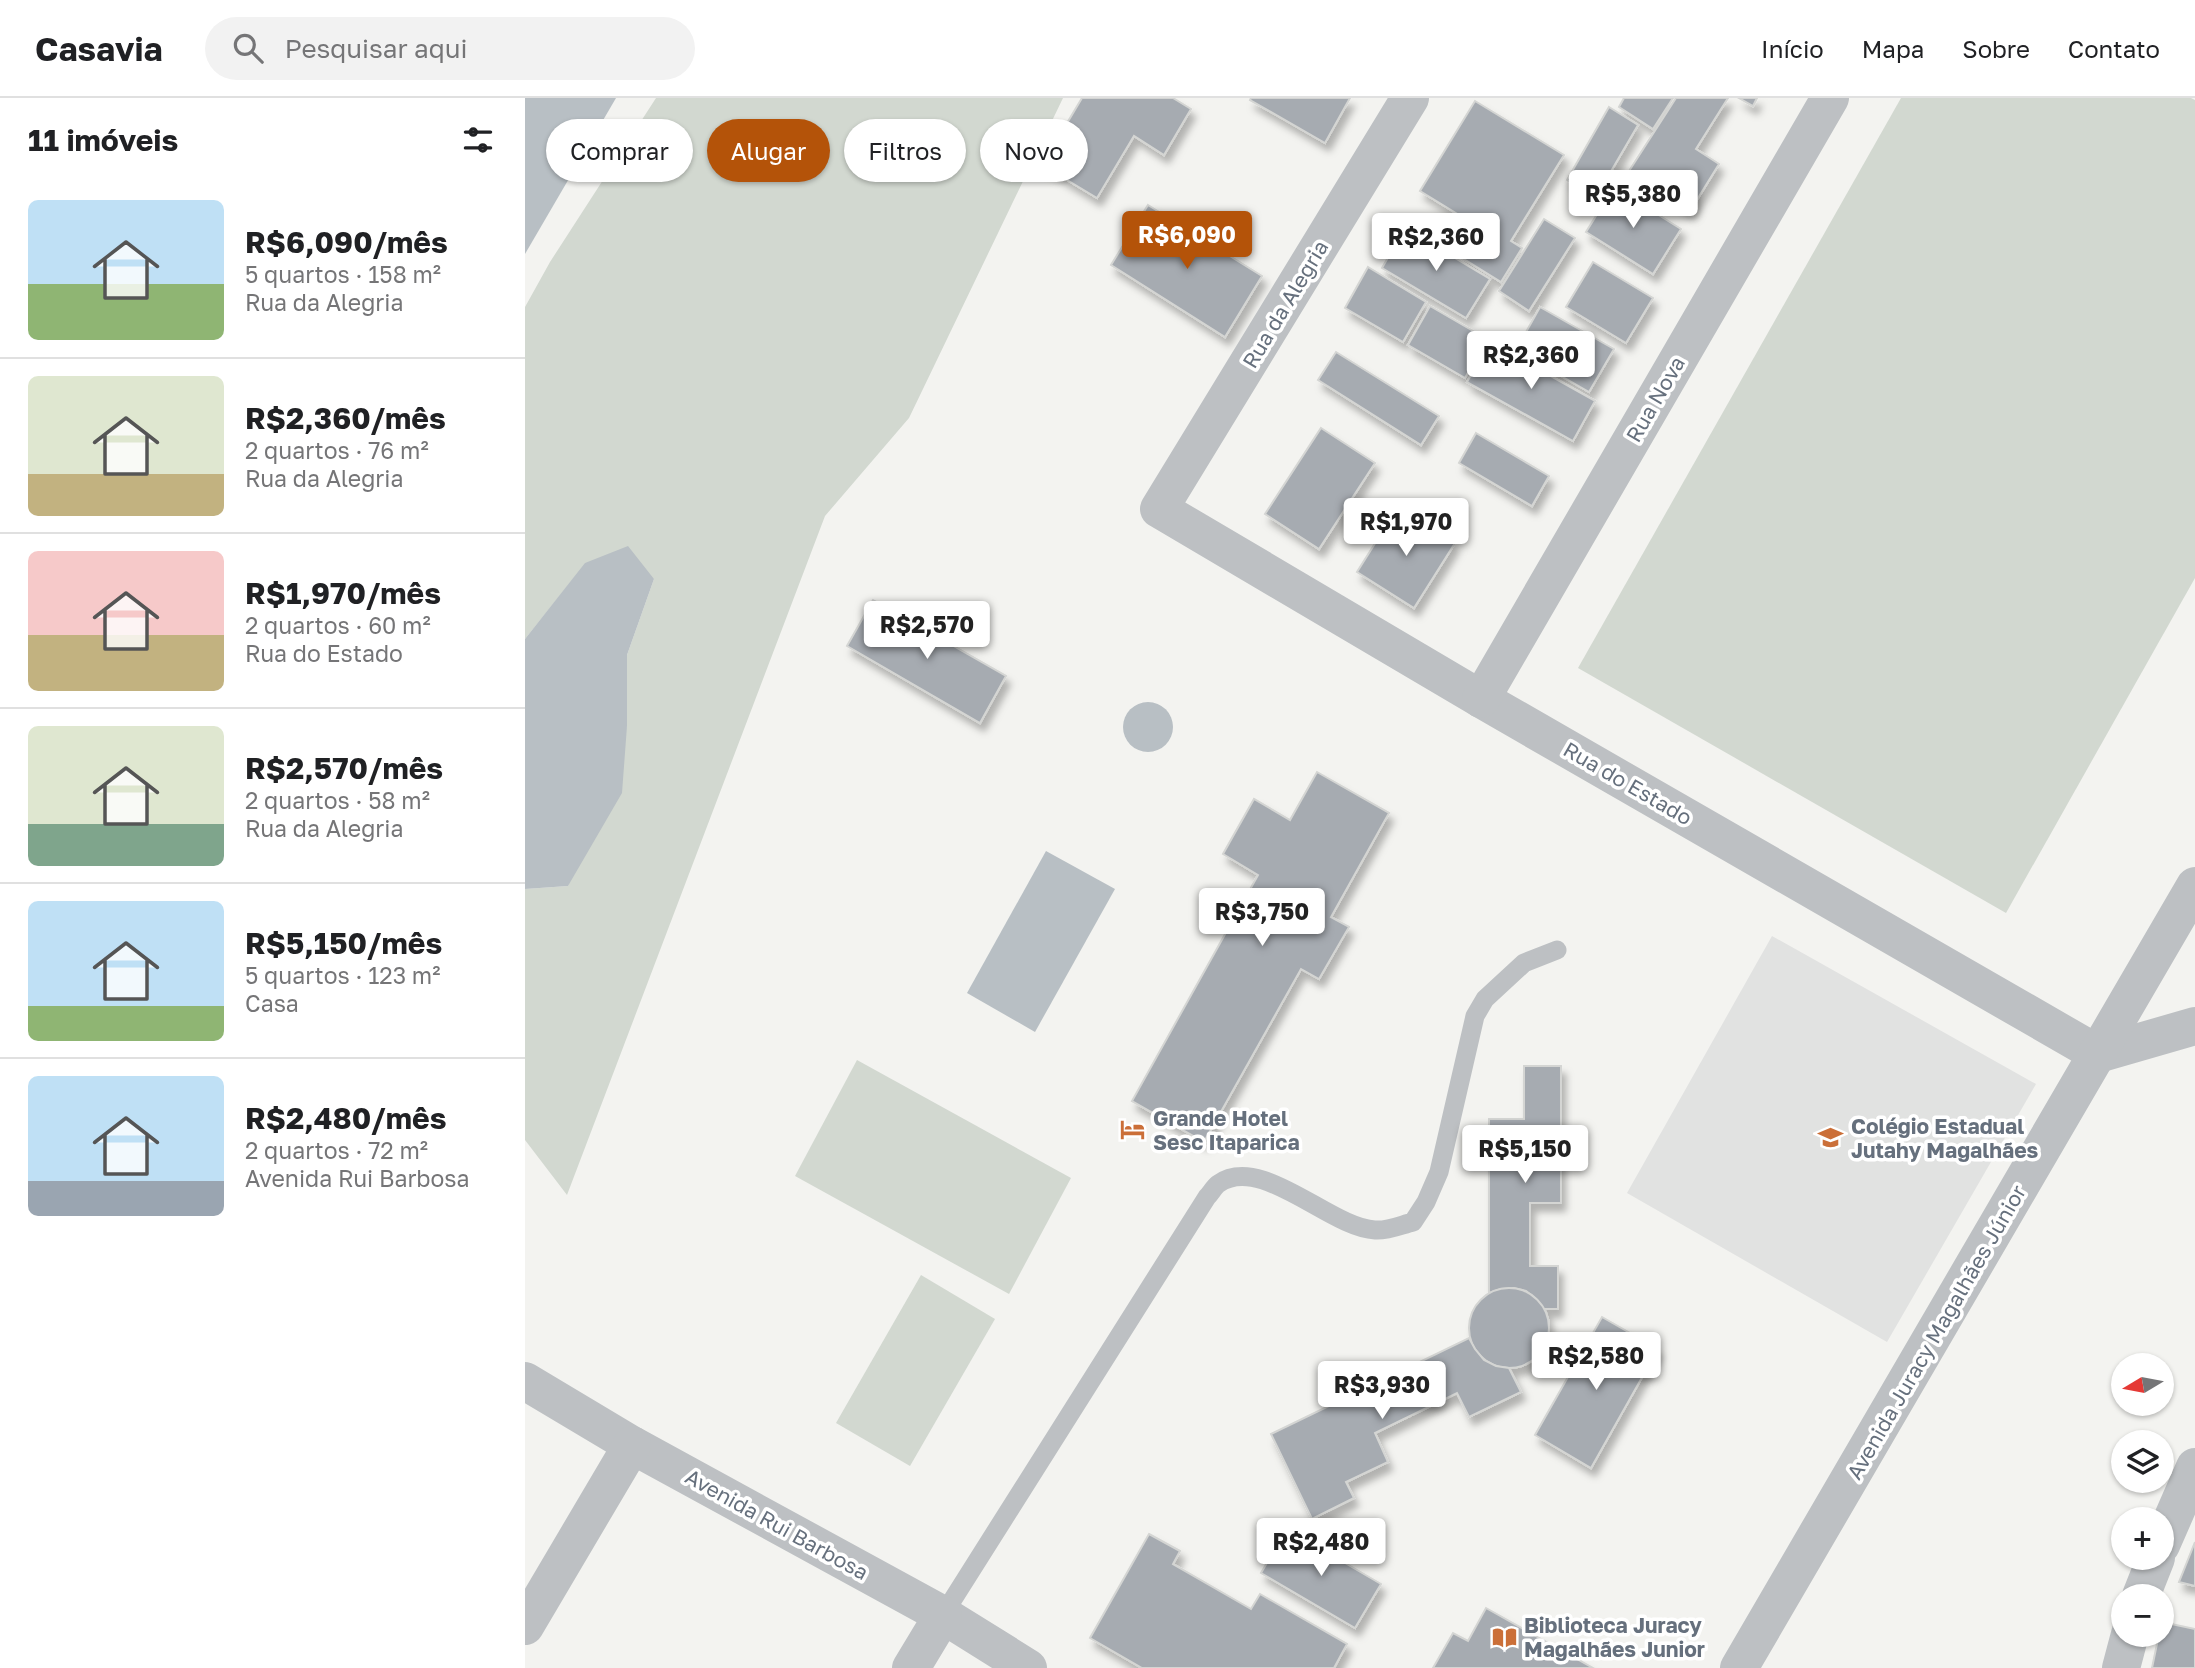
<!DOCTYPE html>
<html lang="pt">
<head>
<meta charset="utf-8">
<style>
	:root { --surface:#fff; --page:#f2f2f2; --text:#202124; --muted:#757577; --line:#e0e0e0; --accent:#b45309 }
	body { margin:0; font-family:"Golos Text",sans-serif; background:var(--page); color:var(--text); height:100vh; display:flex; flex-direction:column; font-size:26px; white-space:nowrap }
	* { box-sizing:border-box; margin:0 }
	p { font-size:23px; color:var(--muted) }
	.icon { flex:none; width:38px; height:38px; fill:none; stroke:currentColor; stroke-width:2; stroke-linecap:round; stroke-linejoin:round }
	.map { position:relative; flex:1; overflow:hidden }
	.drawer { display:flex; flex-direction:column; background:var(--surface); width:525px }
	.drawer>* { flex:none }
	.guide { position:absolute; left:21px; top:21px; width:665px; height:63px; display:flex; gap:14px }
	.needle { width:46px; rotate:260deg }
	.controls { position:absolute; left:1586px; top:1255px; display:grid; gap:14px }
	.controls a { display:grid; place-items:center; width:63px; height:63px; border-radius:50%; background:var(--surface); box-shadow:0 2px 5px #0004; font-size:35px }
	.price { position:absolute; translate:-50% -60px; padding:0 16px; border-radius:7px; background:#fff; color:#222; font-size:23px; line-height:46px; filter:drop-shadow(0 2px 4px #0008) }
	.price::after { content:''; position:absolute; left:50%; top:42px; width:21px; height:16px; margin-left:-10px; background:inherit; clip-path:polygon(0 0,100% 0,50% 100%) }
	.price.current { background:var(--accent); color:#fff }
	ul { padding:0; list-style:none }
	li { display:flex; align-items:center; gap:21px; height:175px; padding:0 28px }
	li+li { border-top:2px solid var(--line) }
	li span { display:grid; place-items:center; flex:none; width:196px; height:140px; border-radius:10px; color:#555 }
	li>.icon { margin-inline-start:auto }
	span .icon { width:84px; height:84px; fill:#fffc; stroke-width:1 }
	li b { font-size:30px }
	h2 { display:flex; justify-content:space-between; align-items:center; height:84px; padding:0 28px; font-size:30px }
	.pill { padding:0 24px; border-radius:32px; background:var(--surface); box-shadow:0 2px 5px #0004; font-size:24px; line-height:63px }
	.pill.current { background:var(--accent); color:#fff }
	header { display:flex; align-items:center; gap:42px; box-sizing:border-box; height:98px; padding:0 35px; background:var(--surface); border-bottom:2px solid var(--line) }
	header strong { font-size:33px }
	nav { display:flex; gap:38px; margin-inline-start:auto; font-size:24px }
	.search { width:490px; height:63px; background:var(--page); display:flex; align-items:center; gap:18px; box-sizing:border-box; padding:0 24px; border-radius:38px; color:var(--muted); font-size:26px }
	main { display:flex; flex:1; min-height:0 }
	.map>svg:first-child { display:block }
	.built { fill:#e1e2e1 }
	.green { fill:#d2d8d0 }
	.water { fill:#b8bfc4 }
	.building { fill:#a6abb1; stroke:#d4d5d3; stroke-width:2; filter:url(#shadow) }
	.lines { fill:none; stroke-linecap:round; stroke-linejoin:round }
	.lane { stroke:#bdc0c3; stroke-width:19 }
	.street { stroke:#bdc0c3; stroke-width:38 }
	.labels { text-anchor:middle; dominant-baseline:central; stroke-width:7; stroke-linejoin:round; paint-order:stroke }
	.street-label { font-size:21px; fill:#66707d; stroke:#fff }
	.poi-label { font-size:21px; font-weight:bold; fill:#66707d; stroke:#fff; text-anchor:start }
</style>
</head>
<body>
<header>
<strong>Casavia</strong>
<div class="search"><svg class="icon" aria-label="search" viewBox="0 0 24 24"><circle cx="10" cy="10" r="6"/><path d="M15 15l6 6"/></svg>Pesquisar aqui</div>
<nav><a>Início</a><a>Mapa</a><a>Sobre</a><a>Contato</a></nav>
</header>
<main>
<section class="drawer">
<h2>11 imóveis<svg class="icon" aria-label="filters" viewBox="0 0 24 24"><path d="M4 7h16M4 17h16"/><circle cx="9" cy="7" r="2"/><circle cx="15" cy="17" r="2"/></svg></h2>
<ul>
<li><span style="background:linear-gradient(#bfe0f5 60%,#8fb573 0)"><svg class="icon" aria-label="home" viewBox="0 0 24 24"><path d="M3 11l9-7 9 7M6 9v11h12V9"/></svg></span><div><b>R$6,090/mês</b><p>5 quartos · 158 m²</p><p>Rua da Alegria</p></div></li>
<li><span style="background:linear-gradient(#dfe7d0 70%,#c2b280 0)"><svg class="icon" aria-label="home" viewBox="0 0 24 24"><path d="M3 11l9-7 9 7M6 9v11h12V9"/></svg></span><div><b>R$2,360/mês</b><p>2 quartos · 76 m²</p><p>Rua da Alegria</p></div></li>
<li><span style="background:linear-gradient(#f6c9c9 60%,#c2b280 0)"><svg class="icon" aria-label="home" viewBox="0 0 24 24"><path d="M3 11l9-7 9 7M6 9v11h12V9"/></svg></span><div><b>R$1,970/mês</b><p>2 quartos · 60 m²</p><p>Rua do Estado</p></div></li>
<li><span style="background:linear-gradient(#dfe7d0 70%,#7fa58c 0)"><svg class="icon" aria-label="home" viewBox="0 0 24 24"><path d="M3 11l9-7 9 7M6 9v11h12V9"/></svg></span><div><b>R$2,570/mês</b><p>2 quartos · 58 m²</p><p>Rua da Alegria</p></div></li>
<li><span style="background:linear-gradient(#bfe0f5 75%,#8fb573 0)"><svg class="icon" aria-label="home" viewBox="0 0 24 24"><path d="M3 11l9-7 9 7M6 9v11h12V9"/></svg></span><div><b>R$5,150/mês</b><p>5 quartos · 123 m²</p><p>Casa</p></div></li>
<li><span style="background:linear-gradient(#bfe0f5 75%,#9aa5b1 0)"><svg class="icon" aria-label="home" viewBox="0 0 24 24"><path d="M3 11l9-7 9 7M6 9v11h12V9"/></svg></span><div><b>R$2,480/mês</b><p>2 quartos · 72 m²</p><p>Avenida Rui Barbosa</p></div></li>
</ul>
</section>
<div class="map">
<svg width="1670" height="1570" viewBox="0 0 1670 1570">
	<defs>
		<filter id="shadow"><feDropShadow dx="4.5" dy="8" stdDeviation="3.5" flood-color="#0004"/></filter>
	</defs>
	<rect width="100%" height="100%" fill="#f3f3f0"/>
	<polygon class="built" points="1247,838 1511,986 1362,1244 1102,1095"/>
	<g class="green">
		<polygon points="131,0 538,0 384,320 300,418 42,1097 0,1042 0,791 43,788 102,628 102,557 129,481 61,465 0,541 0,209 25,164"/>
		<polygon points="1376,0 1666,0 1670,2 1670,480 1481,815 1053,570"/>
		<polygon points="332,962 546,1080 484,1196 270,1078"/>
		<polygon points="396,1177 470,1221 385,1368 311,1325"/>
	</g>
	<g class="water">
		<polygon points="0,0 91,0 0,156"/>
		<polygon points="103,448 129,481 102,557 102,628 97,695 43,788 0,791 0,541 60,465"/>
		<circle cx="623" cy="629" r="25"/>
		<polygon points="521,753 590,791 510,934 442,895"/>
	</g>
	<g class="building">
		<polygon points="557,0 648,0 666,11 639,57 609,38 572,100 517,67"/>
		<polygon points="726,0 825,0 800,45 725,2"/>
		<polygon points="1099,0 1148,0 1128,31 1094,9"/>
		<polygon points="1151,0 1203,0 1171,51 1194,66 1165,113 1104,73"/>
		<polygon points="1214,0 1232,0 1228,8"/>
		<polygon points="950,3 1039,57 986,143 997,150 976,184 934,158 952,128 895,93"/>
		<polygon points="1084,9 1113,27 1071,99 1042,82"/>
		<polygon points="1089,89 1156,131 1128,176 1061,134"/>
		<polygon points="623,107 737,178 700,239 586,167"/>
		<polygon points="1019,121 1050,140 1004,213 974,193"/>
		<polygon points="880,130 965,181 941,220 857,170"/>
		<polygon points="1068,164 1128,200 1101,245 1041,209"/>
		<polygon points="843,169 901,204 878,244 820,210"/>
		<polygon points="905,208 962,241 940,280 883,247"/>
		<polygon points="1015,209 1089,251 1064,294 991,252"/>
		<polygon points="965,244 1070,303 1048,343 942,284"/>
		<polygon points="811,254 914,318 896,347 793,282"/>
		<polygon points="796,330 850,365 794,451 740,416"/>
		<polygon points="951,335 1024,378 1007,408 934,365"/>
		<polygon points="873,409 930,445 889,510 832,474"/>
		<polygon points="348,502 481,578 455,625 322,548"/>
		<polygon points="792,674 864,715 806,819 824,829 794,881 776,871 679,1044 607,1003 733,777 698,756 729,701 765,722"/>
		<polygon points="999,968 1036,968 1036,1105 1005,1105 1005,1168 1033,1168 1033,1211 1019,1211 1011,1201 1001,1193 989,1190 976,1191 964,1195 964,1021 999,1021"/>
		<circle cx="984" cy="1230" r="40"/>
		<polygon points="1077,1219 1133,1251 1066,1370 1010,1337"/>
		<polygon points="944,1240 950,1251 959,1262 971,1268 984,1270 996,1294 944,1319 932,1295 850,1335 863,1364 821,1384 829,1400 787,1421 746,1336"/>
		<polygon points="762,1431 856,1486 830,1530 736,1475"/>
		<polygon points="624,1436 655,1453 648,1466 726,1511 735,1496 822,1546 809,1570 617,1570 565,1540"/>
		<polygon points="1670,1444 1670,1488 1654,1484"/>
		<polygon points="961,1510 1068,1570 908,1570 928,1535 943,1543"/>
		<polygon points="1637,1524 1670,1531 1670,1570 1627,1570 1634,1536 1636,1536"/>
	</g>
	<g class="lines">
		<path class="lane" d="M418 1517 682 1099C686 1095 689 1089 693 1086 736 1055 805 1130 850 1132 863 1133 876 1127 888 1124L901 1104 914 1074 950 918 960 901 999 865 1032 852"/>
		<g class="street">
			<polyline points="885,0 634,411 956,601 1573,956 1670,928"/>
			<polyline points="956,601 1305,0"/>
			<polyline points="0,1283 107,1347 418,1517 503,1570"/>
			<polyline points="1636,1447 1670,1369"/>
			<polyline points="1616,1498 1631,1460"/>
			<polyline points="0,1528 107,1347"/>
			<polyline points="386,1570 418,1517"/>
			<polyline points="1214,1570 1670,788"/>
			<polyline points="1596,1570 1605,1536"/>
		</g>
	</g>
	<defs>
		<symbol id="hotel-bare" viewBox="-9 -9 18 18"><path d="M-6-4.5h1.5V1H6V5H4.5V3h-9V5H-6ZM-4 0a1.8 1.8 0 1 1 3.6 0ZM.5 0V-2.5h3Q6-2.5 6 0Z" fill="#cb6f38" stroke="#fff" stroke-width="2.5" paint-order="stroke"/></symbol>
		<symbol id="school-bare" viewBox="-9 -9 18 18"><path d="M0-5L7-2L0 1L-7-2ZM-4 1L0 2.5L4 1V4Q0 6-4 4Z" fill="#cb6f38" stroke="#fff" stroke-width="2.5" paint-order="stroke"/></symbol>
		<symbol id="library-bare" viewBox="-9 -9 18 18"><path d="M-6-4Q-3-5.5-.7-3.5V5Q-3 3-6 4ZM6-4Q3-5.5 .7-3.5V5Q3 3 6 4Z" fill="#cb6f38" stroke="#fff" stroke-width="2.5" paint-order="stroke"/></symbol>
	</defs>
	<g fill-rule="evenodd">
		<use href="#hotel-bare" x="590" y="1014" width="35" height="35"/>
		<use href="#school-bare" x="1288" y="1022" width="35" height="35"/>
		<use href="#library-bare" x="962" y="1522" width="35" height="35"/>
	</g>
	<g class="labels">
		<g class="street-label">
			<text transform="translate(760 206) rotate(-59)">Rua da Alegria</text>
			<text transform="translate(1130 301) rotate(-60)">Rua Nova</text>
			<text transform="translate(1103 685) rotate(30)">Rua do Estado</text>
			<text transform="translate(1411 1234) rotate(-60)">Avenida Juracy Magalhães Júnior</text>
			<text transform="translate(252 1426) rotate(29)">Avenida Rui Barbosa</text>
		</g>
		<g class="poi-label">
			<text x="628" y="1020">Grande Hotel<tspan x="628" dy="24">Sesc Itaparica</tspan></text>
			<text x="1326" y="1028">Colégio Estadual<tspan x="1326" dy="24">Jutahy Magalhães</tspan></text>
			<text x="999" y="1527">Biblioteca Juracy<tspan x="999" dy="24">Magalhães Junior</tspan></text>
		</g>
	</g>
</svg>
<div class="controls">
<a><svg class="needle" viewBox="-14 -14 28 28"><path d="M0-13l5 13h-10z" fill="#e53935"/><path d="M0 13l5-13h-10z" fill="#757577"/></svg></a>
<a><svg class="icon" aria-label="layers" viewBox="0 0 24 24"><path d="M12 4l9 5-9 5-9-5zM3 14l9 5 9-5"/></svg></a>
<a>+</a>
<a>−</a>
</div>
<b class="price" style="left:1108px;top:132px">R$5,380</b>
<b class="price current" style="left:662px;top:173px">R$6,090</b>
<b class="price" style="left:911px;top:175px">R$2,360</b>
<b class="price" style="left:1006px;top:293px">R$2,360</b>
<b class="price" style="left:881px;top:460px">R$1,970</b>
<b class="price" style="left:402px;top:563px">R$2,570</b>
<b class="price" style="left:737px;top:850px">R$3,750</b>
<b class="price" style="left:1000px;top:1087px">R$5,150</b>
<b class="price" style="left:1071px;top:1294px">R$2,580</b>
<b class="price" style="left:857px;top:1323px">R$3,930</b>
<b class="price" style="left:796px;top:1480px">R$2,480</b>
<div class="guide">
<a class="pill">Comprar</a>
<a class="pill current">Alugar</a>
<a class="pill">Filtros</a>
<a class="pill">Novo</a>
</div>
</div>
</main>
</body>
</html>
